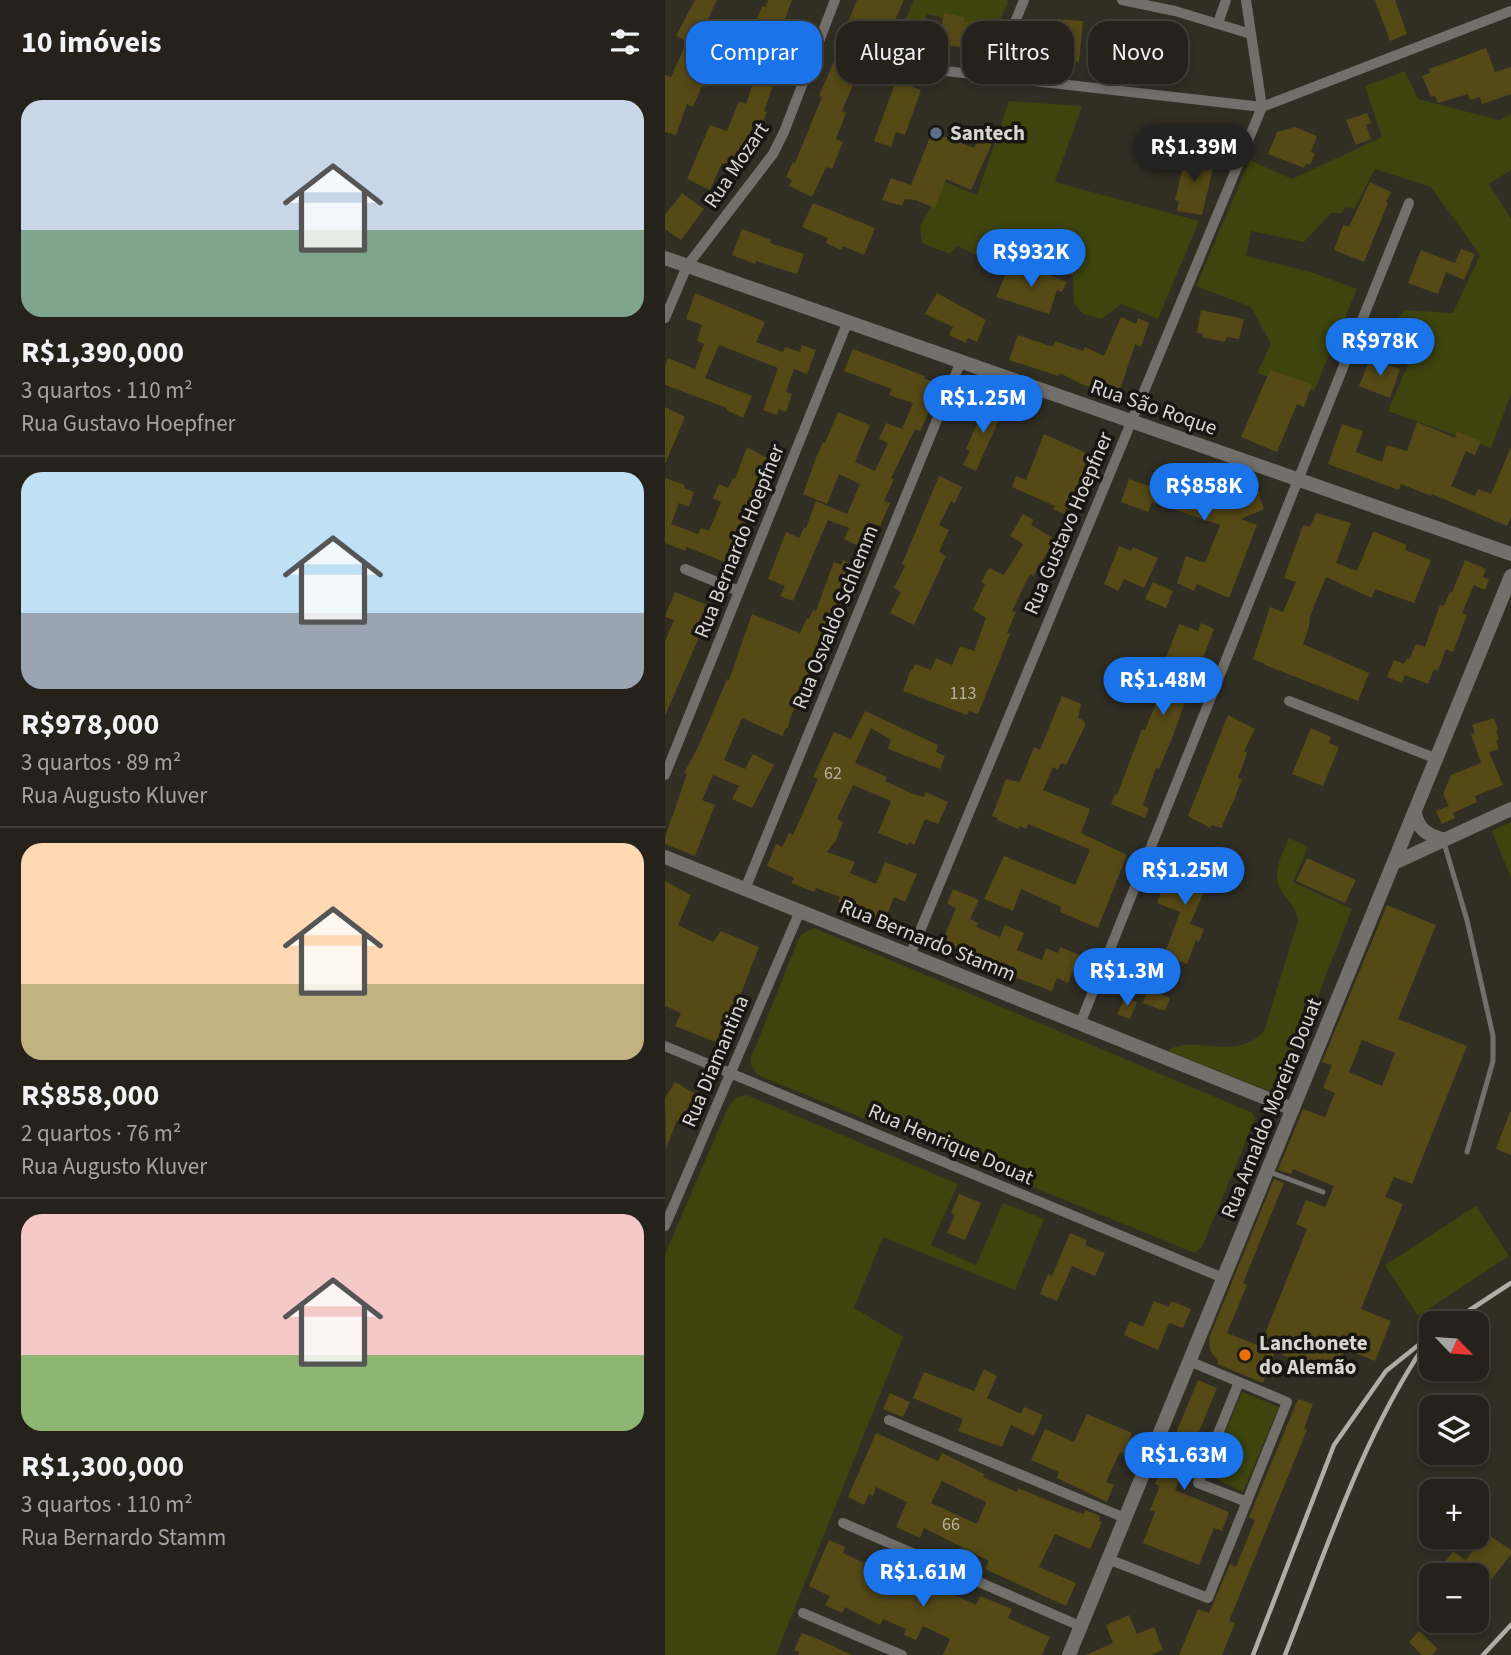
<!DOCTYPE html>
<html lang="pt">
<head>
<meta charset="utf-8">
<style>
	:root { --surface:#25221b; --page:#312f28; --text:#f1f3f6; --muted:#a3a4a3; --line:#423f3a; --accent:#1a73e8 }
	body { margin:0; font-family:"Source Sans 3",sans-serif; background:var(--page); color:var(--text); height:100vh; display:flex; flex-direction:column; font-size:26px; white-space:nowrap }
	* { box-sizing:border-box; margin:0 }
	p { font-size:23px; color:var(--muted) }
	.icon { flex:none; width:38px; height:38px; fill:none; stroke:currentColor; stroke-width:2; stroke-linecap:round; stroke-linejoin:round }
	.map { position:relative; flex:1; overflow:hidden }
	.sheet { display:flex; flex-direction:column; background:var(--surface); width:665px }
	.sheet>* { flex:none }
	.banner { position:absolute; left:21px; top:21px; width:665px; height:63px; display:flex; gap:14px }
	.needle { width:46px; rotate:115deg }
	.fabs { position:absolute; left:754px; top:1311px; display:grid; gap:14px }
	.fabs a { display:grid; place-items:center; width:70px; height:70px; border-radius:14px; background:var(--surface); box-shadow:0 4px 10px #0003,0 0 0 2px var(--line); font-size:35px }
	.price { position:absolute; translate:-50% -60px; padding:0 16px; border-radius:24px; background:var(--accent); color:#fff; font-size:23px; line-height:46px; filter:drop-shadow(0 2px 4px #0008) }
	.price::after { content:''; position:absolute; left:50%; top:42px; width:21px; height:16px; margin-left:-10px; background:inherit; clip-path:polygon(0 0,100% 0,50% 100%) }
	.price.active { background:#222; color:#fff }
	ul { padding:0; list-style:none }
	li { display:grid; align-content:center; gap:14px; height:371px; padding:0 21px }
	li+li { border-top:2px solid var(--line) }
	li span { display:grid; place-items:center; height:217px; border-radius:21px; color:#555 }
	li>.icon { margin-inline-start:auto }
	span .icon { width:126px; height:126px; fill:#fffc; stroke-width:1 }
	li b { font-size:30px }
	h2 { display:flex; justify-content:space-between; align-items:center; height:84px; padding:0 21px; font-size:30px }
	.chip { padding:0 24px; border-radius:21px; background:var(--surface); box-shadow:0 4px 10px #0003,0 0 0 2px var(--line); font-size:24px; line-height:63px }
	.chip.active { background:var(--accent); color:#fff }
	main { display:flex; flex:1; min-height:0 }
	.map>svg:first-child { display:block }
	.green { fill:#3d440d }
	.building { fill:#554916; fill-rule:evenodd }
	.lines { fill:none; stroke-linecap:round; stroke-linejoin:round }
	.service { stroke:#72706b; stroke-width:5 }
	.minor { stroke:#72706b; stroke-width:10 }
	.tertiary { stroke:#72706b; stroke-width:14 }
	.rail { stroke:#afada6; stroke-width:4.5 }
	.service-dot { fill:#5c6f8a; stroke:#181612; stroke-width:2.5 }
	.food-dot { fill:#e8710a; stroke:#181612; stroke-width:2.5 }
	.labels { text-anchor:middle; dominant-baseline:central; stroke-width:7; stroke-linejoin:round; paint-order:stroke }
	.number-label { font-size:18px; fill:#b7b3a2 }
	.poi-label { font-size:21px; font-weight:bold; fill:#d8d6d0; stroke:#181612; text-anchor:start }
	.street-label { font-size:21px; fill:#d8d6d0; stroke:#181612 }
</style>
</head>
<body>
<main>
<section class="sheet">
<h2>10 imóveis<svg class="icon" aria-label="filters" viewBox="0 0 24 24"><path d="M4 7h16M4 17h16"/><circle cx="9" cy="7" r="2"/><circle cx="15" cy="17" r="2"/></svg></h2>
<ul>
<li><span style="background:linear-gradient(#c9d6e8 60%,#7fa58c 0)"><svg class="icon" aria-label="home" viewBox="0 0 24 24"><path d="M3 11l9-7 9 7M6 9v11h12V9"/></svg></span><div><b>R$1,390,000</b><p>3 quartos · 110 m²</p><p>Rua Gustavo Hoepfner</p></div></li>
<li><span style="background:linear-gradient(#bfe0f5 65%,#9aa5b1 0)"><svg class="icon" aria-label="home" viewBox="0 0 24 24"><path d="M3 11l9-7 9 7M6 9v11h12V9"/></svg></span><div><b>R$978,000</b><p>3 quartos · 89 m²</p><p>Rua Augusto Kluver</p></div></li>
<li><span style="background:linear-gradient(#ffd9b3 65%,#c2b280 0)"><svg class="icon" aria-label="home" viewBox="0 0 24 24"><path d="M3 11l9-7 9 7M6 9v11h12V9"/></svg></span><div><b>R$858,000</b><p>2 quartos · 76 m²</p><p>Rua Augusto Kluver</p></div></li>
<li><span style="background:linear-gradient(#f6c9c9 65%,#8fb573 0)"><svg class="icon" aria-label="home" viewBox="0 0 24 24"><path d="M3 11l9-7 9 7M6 9v11h12V9"/></svg></span><div><b>R$1,300,000</b><p>3 quartos · 110 m²</p><p>Rua Bernardo Stamm</p></div></li>
</ul>
</section>
<div class="map">
<svg width="846" height="1655" viewBox="0 0 846 1655">
	<rect width="100%" height="100%" fill="#312e24"/>
	<g class="green">
		<polygon points="249,0 342,0 343,3 330,30 262,14 247,56 224,58"/>
		<polygon points="740,71 753,99 834,120 846,114 846,170 824,184 846,218 846,394 826,448 723,411 743,365 698,343 700,329 712,322 726,325 740,310 788,313 815,255 766,187 710,169 689,209 681,207 676,213 666,213 639,242 586,231 581,256 649,273 692,289 649,391 592,373 606,344 586,307 531,286 585,160 627,179 717,137 700,86"/>
		<polygon points="344,101 417,106 390,182 534,221 493,319 456,304 437,319 418,314 409,303 408,276 349,257 343,269 292,246 285,254 257,243 255,226 280,182 312,195"/>
		<polygon points="846,822 846,878 827,831"/>
		<path d="M624 838 643 847 628 882 687 909 617 1087 611 1090 604 1091 503 1051C524 1033 572 1063 599 1031L633 921C631 907 625 903 617 892 605 875 617 854 624 838Z"/>
		<polygon points="149,928 588,1113 590,1120 537,1247 530,1253 92,1075 86,1065 86,1058 133,940 137,934"/>
		<polygon points="82,1095 293,1184 266,1245 311,1265 338,1203 379,1219 350,1290 218,1237 189,1308 238,1337 111,1655 0,1655 0,1254 64,1105 72,1097"/>
		<polygon points="811,1206 844,1256 753,1316 720,1265"/>
		<polygon points="577,1392 614,1407 578,1492 543,1475"/>
	</g>
	<g class="building">
		<polygon points="30,0 52,0 43,19 49,23 37,53 48,58 41,74 46,76 41,87 37,86 28,107 22,104 11,135 0,132 0,75 6,77 22,41 11,36"/>
		<polygon points="103,0 127,0 120,19 128,22 126,26 133,31 116,72 113,71 99,111 102,112 92,136 89,134 83,149 79,147 70,169 57,163 45,190 22,179 45,125 62,131 74,101 81,104 102,41 86,35 97,6 101,7"/>
		<polygon points="192,0 239,0 216,52 206,48 195,74 193,73 177,111 181,113 171,139 178,142 167,169 161,167 147,197 124,186 127,180 121,177 128,162 130,163 157,97 154,96 179,38 177,37"/>
		<polygon points="710,0 730,0 742,34 725,41"/>
		<polygon points="279,13 299,17 299,21 321,26 316,50 273,44"/>
		<polygon points="392,19 418,21 414,62 406,61 405,65 388,60"/>
		<polygon points="821,48 830,72 846,67 846,94 817,104 815,97 805,100 803,94 773,103 770,96 766,97 757,76 765,73 764,69"/>
		<polygon points="231,81 256,90 240,135 231,132 226,147 209,141"/>
		<polygon points="702,113 706,123 701,125 706,139 691,145 681,120"/>
		<polygon points="630,127 652,136 646,152 650,154 645,165 641,163 639,168 603,154 612,132"/>
		<polygon points="267,132 309,148 315,135 328,141 306,190 281,179 270,208 250,200 240,199 237,206 217,200 226,178 246,185"/>
		<polygon points="521,153 550,160 537,215 512,211 514,201 510,200"/>
		<polygon points="705,182 726,192 721,202 723,203 699,262 669,250 678,225 684,227"/>
		<polygon points="17,193 39,209 16,240 0,229 0,215"/>
		<polygon points="148,203 210,228 199,255 178,246 176,250 161,243 163,238 137,227"/>
		<polygon points="77,229 106,240 105,243 139,254 132,274 91,261 90,264 67,255"/>
		<polygon points="796,249 810,254 799,280 781,272 773,294 743,283 756,250 790,263"/>
		<polygon points="344,266 366,277 369,269 402,282 397,292 392,290 384,314 331,297"/>
		<polygon points="30,293 98,321 100,323 91,342 118,352 120,347 135,352 137,345 151,350 142,374 129,369 121,392 127,394 121,412 114,409 112,415 98,410 113,368 54,345 40,378 87,396 78,418 61,410 62,408 0,385 0,366 3,358 30,369 39,344 32,341 37,325 21,319"/>
		<polygon points="272,293 321,320 312,342 303,338 301,343 284,335 288,327 260,314"/>
		<polygon points="536,310 579,319 574,339 562,337 560,342 537,337 538,334 532,333"/>
		<polygon points="456,317 471,324 473,318 484,323 476,347 470,344 453,396 416,384 395,373 393,376 344,360 353,335 388,347 390,341 418,351 420,347 439,356"/>
		<polygon points="188,349 260,376 259,378 277,386 268,408 266,407 255,431 250,429 226,478 229,479 219,501 225,503 215,526 203,522 193,546 179,539 184,528 163,520 128,601 115,596 120,586 103,579 121,532 134,538 139,527 141,528 151,501 182,514 195,484 174,474 162,504 138,494 151,458 158,442 160,443 173,412 205,425 190,462 210,471 223,443 214,439 221,423 237,429 248,403 224,395 227,389 179,371"/>
		<polygon points="705,359 735,369 725,398 694,386"/>
		<polygon points="605,370 647,384 639,407 632,404 612,452 576,437"/>
		<polygon points="322,401 339,408 311,471 298,465 305,451 301,449"/>
		<polygon points="0,407 20,417 0,464"/>
		<polygon points="752,422 790,438 792,431 816,441 810,455 801,451 786,486 810,496 813,489 826,494 846,447 846,517 842,526 767,494 766,496 736,484 734,490 663,464 677,424 698,431 691,452 717,462 722,445 742,451"/>
		<polygon points="379,434 426,455 399,514 388,509 390,506 347,487 351,476 361,480"/>
		<polygon points="82,447 107,461 80,520 82,521 74,541 72,540 62,563 22,547 20,551 0,543 0,478 20,485 19,488 29,492 24,507 14,503 6,524 33,534 36,528 44,531 56,502 48,498 54,484 63,488 68,478 70,479"/>
		<polygon points="500,464 580,494 583,488 595,492 594,496 599,509 576,519 592,525 564,598 532,584 529,591 512,583 521,556 540,563 555,525 487,502 483,512 456,502 464,479 484,486 487,478 494,481"/>
		<polygon points="274,476 297,487 290,503 286,501 274,525 284,530 274,552 281,556 249,625 225,613 236,592 229,588 240,566 237,564"/>
		<polygon points="651,513 686,523 671,563 692,571 708,532 710,532 742,545 740,550 766,560 749,603 710,589 707,598 661,577 645,616 644,627 638,644 704,673 693,701 600,665 600,664 588,659 605,607 618,612 631,582 619,578 638,525 645,527"/>
		<polygon points="358,514 369,520 366,525 390,539 368,576 365,574 347,611 351,612 342,633 345,634 313,714 304,711 302,715 238,691 246,669 248,670 250,664 266,670 271,658 287,665 295,646 309,651 321,618 308,610 320,584 316,582 324,568 339,575 358,544 345,536"/>
		<polygon points="454,546 466,551 468,547 493,558 479,588 459,579 453,591 439,584"/>
		<polygon points="178,560 193,567 163,635 158,643 156,642 145,666 154,670 149,681 143,678 125,718 123,728 121,728 117,736 77,718 59,760 80,769 88,754 109,765 87,808 67,799 74,786 48,775 37,800 50,805 30,856 0,844 0,837 22,774 19,773 33,747 62,679 64,680 87,614 135,633 142,618 144,619 148,610 151,611 169,562 176,565"/>
		<polygon points="800,560 821,569 818,577 824,579 820,590 809,585 797,613 802,615 788,652 781,649 773,671 769,669 763,684 740,675 737,683 722,677 729,660 739,664 742,658 744,660 751,644 760,647 775,605 779,606 785,592 787,593"/>
		<polygon points="488,582 508,591 501,608 480,599"/>
		<polygon points="10,592 47,607 0,716 0,642 9,620 0,617"/>
		<polygon points="536,623 549,629 529,682 527,682 508,736 494,769 491,768 478,805 484,808 480,818 446,804 450,794 452,795 477,729 480,730 491,703 502,673 496,671 514,624 533,631"/>
		<polygon points="397,696 416,704 413,718 420,721 419,724 421,724 401,765 396,763 393,770 388,767 378,790 425,809 416,833 462,855 433,928 395,912 396,907 356,889 348,911 319,899 339,856 410,885 424,852 424,849 363,824 361,829 355,826 353,829 332,820 333,818 327,816 341,779 355,782 369,747 375,750"/>
		<polygon points="200,711 273,745 271,752 280,756 275,769 223,749 226,740 206,728 190,763 222,777 220,781 248,794 259,797 261,792 283,802 273,824 260,819 249,845 244,842 243,845 213,833 226,801 188,785 172,819 178,822 171,840 162,852 190,862 185,873 211,884 220,862 252,874 240,902 229,897 218,925 201,918 202,915 173,902 175,897 151,888 149,892 126,883 129,878 102,866 111,844 117,847 124,833 128,835 153,779 148,777 169,732 186,739"/>
		<polygon points="563,715 590,729 579,751 582,753 573,778 577,779 569,800 556,828 547,825 545,828 523,816"/>
		<polygon points="829,718 833,730 831,731 834,739 831,741 834,749 824,752 838,785 810,796 812,802 788,813 790,818 777,824 771,811 784,806 778,794 786,775 816,763 806,734 810,733 807,725"/>
		<polygon points="646,728 666,737 664,743 674,747 658,786 627,774"/>
		<polygon points="515,855 528,860 527,863 548,871 525,924 539,929 534,942 531,940 522,964 514,961 513,964 498,958 515,912 492,903 499,885 504,887"/>
		<polygon points="642,858 691,880 680,903 631,881"/>
		<polygon points="0,881 26,895 13,925 48,942 56,931 94,947 58,1040 53,1043 10,1026 16,1013 0,1006"/>
		<polygon points="288,889 314,900 305,919 313,923 311,927 335,937 340,925 359,933 352,950 377,960 381,948 393,953 395,947 420,957 416,968 410,966 403,983 392,978 387,991 346,976 348,971 315,956 313,959 277,942 291,908 282,904"/>
		<path d="M722 905 771 925 733 1019 802 1046 747 1184 729 1177 720 1197 738 1204 696 1309 726 1321 710 1361 680 1349 670 1376 610 1352 598 1383 552 1364 553 1361 545 1350 544 1338 609 1179 619 1183 578 1283 582 1285 562 1333 595 1346 642 1229 631 1224 641 1200 660 1207 669 1186 628 1169 626 1174 613 1170 638 1109 660 1117 670 1093 658 1088 667 1065 657 1062ZM697 1040 730 1053 717 1086 684 1072Z"/>
		<polygon points="482,989 505,998 500,1011 478,1003"/>
		<polygon points="460,997 472,1002 465,1019 452,1014"/>
		<polygon points="10,1082 36,1097 18,1124 12,1120 1,1149 0,1098"/>
		<polygon points="845,1112 846,1112 846,1155 831,1149"/>
		<polygon points="294,1194 316,1203 300,1240 282,1233 290,1215 286,1213"/>
		<polygon points="405,1233 422,1240 420,1245 440,1253 430,1276 407,1266 392,1301 375,1294 383,1274 387,1276"/>
		<polygon points="489,1301 504,1307 506,1301 526,1309 518,1328 504,1323 493,1350 459,1335 465,1321 478,1327"/>
		<polygon points="319,1369 332,1376 322,1398 356,1414 359,1407 378,1415 369,1436 346,1425 337,1447 293,1431 298,1419 248,1398 259,1372 309,1391"/>
		<polygon points="533,1380 552,1388 510,1490 564,1512 557,1531 549,1528 534,1565 478,1543 490,1512 485,1510 495,1486 490,1484"/>
		<polygon points="225,1393 245,1402 238,1417 218,1409"/>
		<polygon points="633,1399 648,1404 639,1429 642,1430 564,1621 570,1623 557,1655 514,1655 533,1609 544,1613 565,1564 571,1567 590,1520 584,1517"/>
		<polygon points="422,1414 467,1433 458,1454 455,1452 441,1482 449,1485 442,1502 392,1478 394,1472 366,1460 380,1429 409,1442"/>
		<path d="M211 1433 273 1461 277 1453 319 1474 318 1477 352 1492 353 1488 409 1511 419 1514 420 1510 435 1516 434 1521 437 1522 425 1549 390 1534 374 1567 411 1583 401 1606 320 1569 324 1561 259 1528 255 1538 231 1527 242 1502 211 1487 208 1496 204 1494 199 1505 183 1497ZM277 1481 321 1502 312 1524 266 1503Z"/>
		<polygon points="821,1533 846,1550 846,1554 820,1588 812,1582 812,1575 803,1575 794,1569"/>
		<polygon points="164,1540 180,1547 178,1553 199,1563 198,1567 227,1580 230,1574 254,1584 256,1579 311,1605 315,1596 347,1609 343,1618 385,1637 377,1655 278,1655 285,1639 258,1626 251,1640 239,1635 241,1629 218,1619 215,1625 180,1607 177,1613 160,1605 165,1596 144,1586"/>
		<polygon points="788,1551 800,1560 789,1575 785,1575 776,1568"/>
		<polygon points="464,1615 472,1634 489,1627 498,1650 486,1655 421,1655 448,1643 441,1625"/>
		<polygon points="754,1631 773,1649 767,1655 757,1655 744,1642"/>
		<polygon points="137,1633 155,1640 187,1655 133,1655 134,1652 129,1650"/>
	</g>
	<g class="lines">
		<g class="service">
			<polyline points="779,843 802,920 828,1036 828,1061 802,1152"/>
			<polyline points="602,1171 658,1192"/>
		</g>
		<g class="minor">
			<polyline points="457,0 510,11 586,34"/>
			<polyline points="553,23 561,0"/>
			<polyline points="272,70 597,107 846,11"/>
			<polyline points="328,76 359,0"/>
			<polyline points="0,318 22,266 108,154 119,132 170,0"/>
			<polyline points="20,569 74,591"/>
			<polyline points="624,701 772,759"/>
			<polyline points="0,775 183,321"/>
			<polyline points="80,889 296,361"/>
			<polyline points="245,955 597,107 581,0"/>
			<polyline points="415,1024 744,203"/>
			<polyline points="0,1046 558,1278"/>
			<polyline points="0,1226 135,911"/>
			<polyline points="574,1382 533,1483 582,1502"/>
			<polyline points="224,1420 460,1518"/>
			<polyline points="178,1523 415,1626"/>
			<polyline points="443,1559 543,1598 622,1402 524,1361"/>
			<polyline points="138,1613 237,1655"/>
		</g>
		<g class="tertiary">
			<polyline points="0,258 846,554"/>
			<path d="M750 813C753 830 763 835 779 840"/>
			<polyline points="0,857 628,1109"/>
			<polyline points="729,863 846,809"/>
			<polyline points="404,1655 846,576"/>
		</g>
		<g class="rail">
			<polyline points="785,1323 846,1283"/>
			<polyline points="588,1655 669,1445 721,1371 766,1335"/>
			<path d="M620 1655C661 1551 696 1440 759 1346"/>
			<polyline points="818,1655 846,1625"/>
		</g>
	</g>
	<circle class="service-dot" cx="271" cy="133" r="7"/>
	<circle class="food-dot" cx="580" cy="1355" r="7"/>
	<g class="labels">
		<g class="number-label">
			<text x="298" y="693">113</text>
			<text x="168" y="773">62</text>
			<text x="286" y="1524">66</text>
		</g>
		<g class="poi-label">
			<text x="285" y="133">Santech</text>
			<text x="594" y="1343">Lanchonete<tspan x="594" dy="24">do Alemão</tspan></text>
		</g>
		<g class="street-label">
			<text transform="translate(71 165) rotate(-56)">Rua Mozart</text>
			<text transform="translate(489 407) rotate(19)">Rua São Roque</text>
			<text transform="translate(403 523) rotate(-67)">Rua Gustavo Hoepfner</text>
			<text transform="translate(74 541) rotate(-68)">Rua Bernardo Hoepfner</text>
			<text transform="translate(170 617) rotate(-68)">Rua Osvaldo Schlemm</text>
			<text transform="translate(263 940) rotate(22)">Rua Bernardo Stamm</text>
			<text transform="translate(50 1061) rotate(-67)">Rua Diamantina</text>
			<text transform="translate(606 1108) rotate(-68)">Rua Arnaldo Moreira Douat</text>
			<text transform="translate(286 1144) rotate(23)">Rua Henrique Douat</text>
		</g>
	</g>
</svg>
<div class="fabs">
<a><svg class="needle" viewBox="-14 -14 28 28"><path d="M0-13l5 13h-10z" fill="#e53935"/><path d="M0 13l5-13h-10z" fill="#a3a4a3"/></svg></a>
<a><svg class="icon" aria-label="layers" viewBox="0 0 24 24"><path d="M12 4l9 5-9 5-9-5zM3 14l9 5 9-5"/></svg></a>
<a>+</a>
<a>−</a>
</div>
<b class="price active" style="left:529px;top:184px">R$1.39M</b>
<b class="price" style="left:366px;top:289px">R$932K</b>
<b class="price" style="left:715px;top:378px">R$978K</b>
<b class="price" style="left:318px;top:435px">R$1.25M</b>
<b class="price" style="left:539px;top:523px">R$858K</b>
<b class="price" style="left:498px;top:717px">R$1.48M</b>
<b class="price" style="left:520px;top:907px">R$1.25M</b>
<b class="price" style="left:462px;top:1008px">R$1.3M</b>
<b class="price" style="left:519px;top:1492px">R$1.63M</b>
<b class="price" style="left:258px;top:1609px">R$1.61M</b>
<div class="banner">
<a class="chip active">Comprar</a>
<a class="chip">Alugar</a>
<a class="chip">Filtros</a>
<a class="chip">Novo</a>
</div>
</div>
</main>
</body>
</html>
